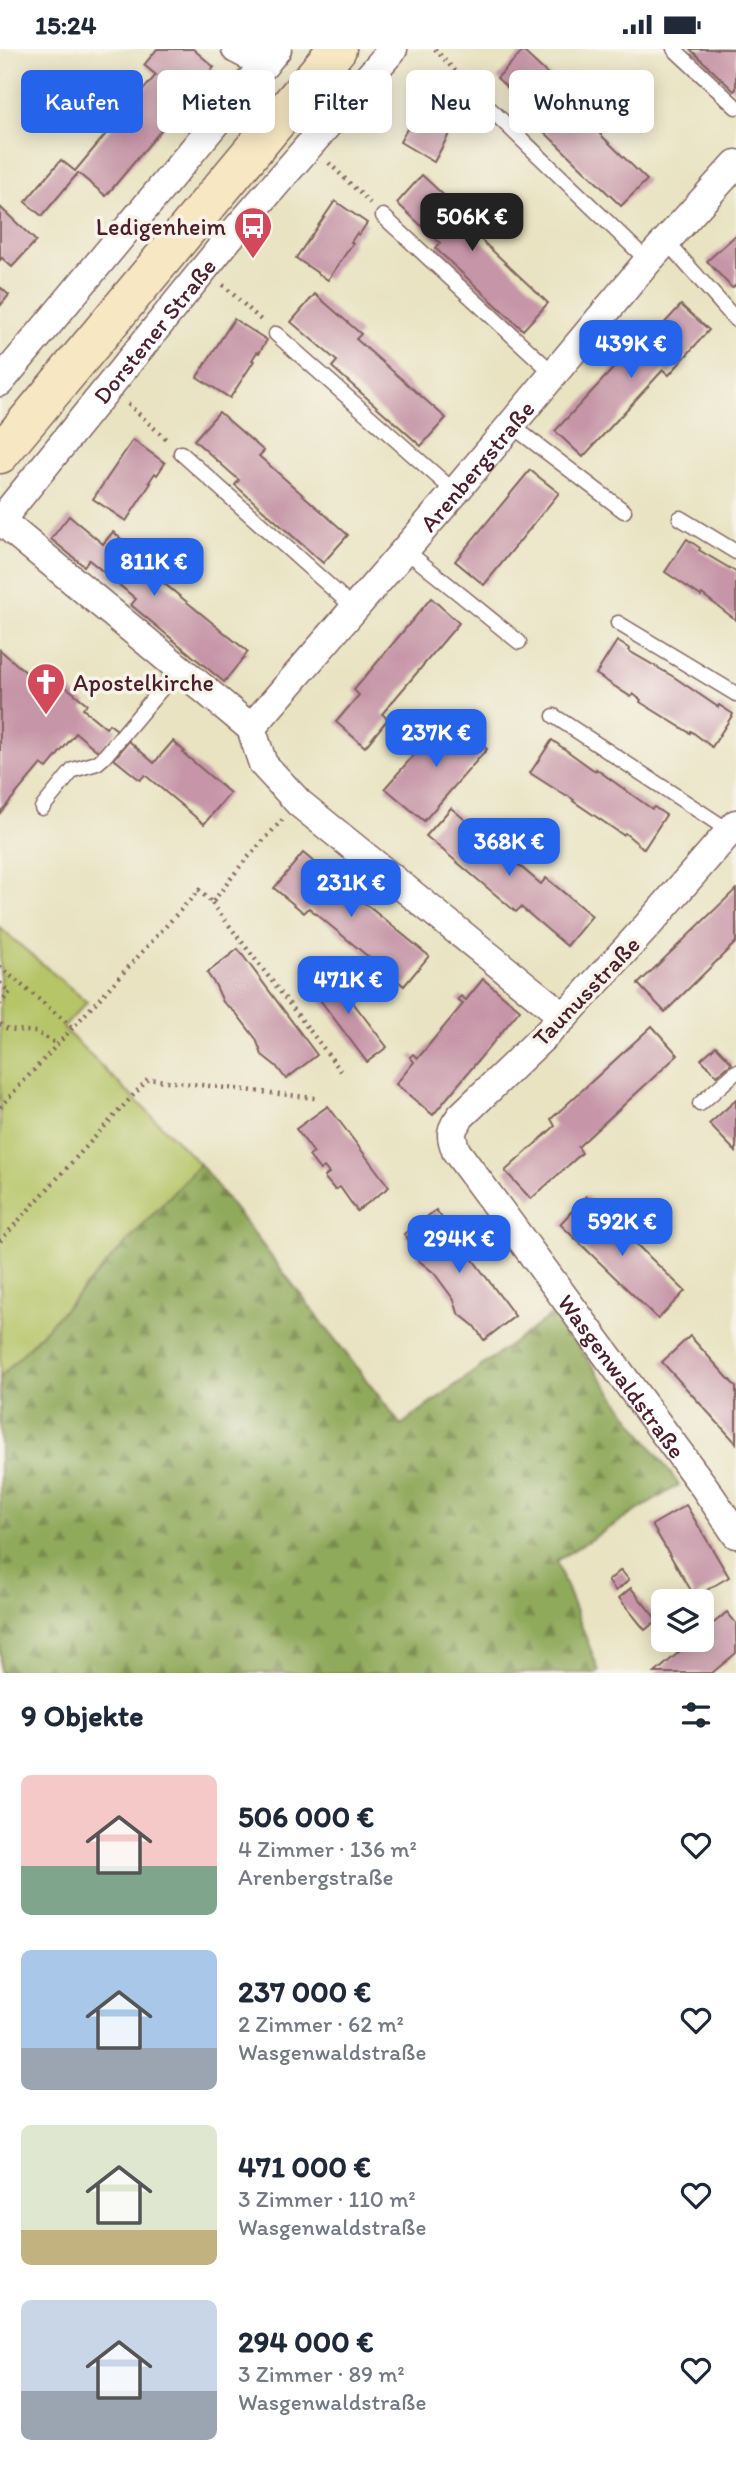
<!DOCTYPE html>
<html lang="de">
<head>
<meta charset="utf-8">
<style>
	:root { --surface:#fff; --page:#f6f6f7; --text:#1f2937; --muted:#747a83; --accent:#2563eb }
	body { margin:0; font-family:Itim,sans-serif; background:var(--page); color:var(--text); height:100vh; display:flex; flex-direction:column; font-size:26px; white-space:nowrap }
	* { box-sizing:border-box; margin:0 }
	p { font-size:23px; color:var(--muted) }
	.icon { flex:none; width:38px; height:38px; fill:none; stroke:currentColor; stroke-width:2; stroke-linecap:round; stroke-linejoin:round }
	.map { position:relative; height:1624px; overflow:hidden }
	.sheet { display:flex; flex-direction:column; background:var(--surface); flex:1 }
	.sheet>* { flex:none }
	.top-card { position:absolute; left:21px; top:21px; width:695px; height:63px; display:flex; gap:14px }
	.fabs { position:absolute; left:651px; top:1540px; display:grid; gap:14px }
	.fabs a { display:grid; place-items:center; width:63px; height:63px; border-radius:10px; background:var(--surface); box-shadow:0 4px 18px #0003; font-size:35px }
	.price { position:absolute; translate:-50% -60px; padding:0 16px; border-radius:14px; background:var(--accent); color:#fff; font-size:23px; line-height:46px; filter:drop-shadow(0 2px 4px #0008) }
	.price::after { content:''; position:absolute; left:50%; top:42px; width:21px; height:16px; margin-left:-10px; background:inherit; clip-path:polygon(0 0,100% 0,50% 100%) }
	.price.active { background:#222; color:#fff }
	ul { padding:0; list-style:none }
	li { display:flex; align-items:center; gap:21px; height:175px; padding:0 21px }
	li span { display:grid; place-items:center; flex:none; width:196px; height:140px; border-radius:10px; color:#555 }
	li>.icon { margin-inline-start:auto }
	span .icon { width:84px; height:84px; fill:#fffc; stroke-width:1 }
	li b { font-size:30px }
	h2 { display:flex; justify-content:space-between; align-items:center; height:84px; padding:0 21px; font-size:30px }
	.chip { padding:0 24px; border-radius:10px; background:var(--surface); box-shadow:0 4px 18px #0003; font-size:24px; line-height:63px }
	.chip.active { background:var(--accent); color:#fff }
	.status { display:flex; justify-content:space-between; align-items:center; height:49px; padding:0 35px; background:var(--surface); direction:ltr }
	.status svg { height:19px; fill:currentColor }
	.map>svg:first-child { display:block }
	.green { fill:#b5c568; stroke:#80724a; stroke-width:2 }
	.forest { fill:url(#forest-firs); stroke:#6d6444; stroke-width:2 }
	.building { fill:#c695a7 }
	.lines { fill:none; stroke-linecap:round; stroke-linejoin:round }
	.service-casing { stroke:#826460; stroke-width:17 }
	.minor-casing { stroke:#826460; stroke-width:31 }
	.secondary-casing { stroke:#826460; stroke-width:41 }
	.path { stroke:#826460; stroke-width:4.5; stroke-dasharray:2 5; stroke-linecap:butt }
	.service { stroke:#fff; stroke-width:14 }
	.minor { stroke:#fff; stroke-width:28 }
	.secondary { stroke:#f7e8c3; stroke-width:38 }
	.labels { text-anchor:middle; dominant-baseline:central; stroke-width:7; stroke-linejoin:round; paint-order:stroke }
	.poi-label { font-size:24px; fill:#4a1f2b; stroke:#f7f3e8; text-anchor:end }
	.street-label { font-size:24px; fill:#4a1f2b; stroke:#f7f3e8 }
</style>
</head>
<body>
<div class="status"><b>15:24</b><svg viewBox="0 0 49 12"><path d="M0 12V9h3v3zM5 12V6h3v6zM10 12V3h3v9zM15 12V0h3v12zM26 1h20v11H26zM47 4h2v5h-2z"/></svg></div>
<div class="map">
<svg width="736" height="1624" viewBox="0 0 736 1624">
	<defs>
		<pattern id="forest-firs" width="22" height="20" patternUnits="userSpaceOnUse" patternTransform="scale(1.75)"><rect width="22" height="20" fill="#90aa5c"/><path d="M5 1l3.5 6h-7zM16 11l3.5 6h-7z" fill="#788a4c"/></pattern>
	</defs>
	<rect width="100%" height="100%" fill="#f7f3e8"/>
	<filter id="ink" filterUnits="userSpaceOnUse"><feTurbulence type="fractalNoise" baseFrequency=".0143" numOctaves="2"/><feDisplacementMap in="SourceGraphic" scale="14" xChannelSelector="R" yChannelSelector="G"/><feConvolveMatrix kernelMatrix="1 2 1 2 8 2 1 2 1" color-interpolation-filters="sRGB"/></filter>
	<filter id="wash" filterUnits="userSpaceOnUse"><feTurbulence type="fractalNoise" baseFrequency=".00686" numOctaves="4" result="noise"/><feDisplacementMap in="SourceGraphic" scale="28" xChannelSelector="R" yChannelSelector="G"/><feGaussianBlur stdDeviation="1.57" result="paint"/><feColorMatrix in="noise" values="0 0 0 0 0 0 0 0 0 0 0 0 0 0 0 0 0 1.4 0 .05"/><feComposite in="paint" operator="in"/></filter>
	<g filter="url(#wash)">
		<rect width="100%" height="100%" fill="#e9e3c2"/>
		<polygon class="green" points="0,879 87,953 63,979 200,1115 0,1329"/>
		<polygon class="forest" points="200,1115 401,1376 554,1264 679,1436 556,1512 599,1622 598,1624 0,1624 0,1329"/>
		<g id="blocks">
			<g class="building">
				<polygon points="157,0 193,0 214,18 106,147 78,124 42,167 25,153 61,111 75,122 116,73 105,63 118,48 130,57 156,26 144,16"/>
				<polygon points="690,0 736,0 736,40 734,42"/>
				<polygon points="523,2 567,43 562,48 647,131 621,157 536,75 541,70 497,29"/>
				<polygon points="432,34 467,53 453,73 455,74 434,113 400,93"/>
				<polygon points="60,43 67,47 60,58 53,54"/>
				<polygon points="422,126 466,167 461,172 548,254 523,281 435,199 440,194 397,154"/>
				<polygon points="335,152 367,174 359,186 357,184 351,193 353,194 328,231 296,209"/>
				<polygon points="0,158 36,192 12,218 2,209 0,211"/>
				<polygon points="736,186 736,236 732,239 707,212"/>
				<polygon points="0,238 9,246 0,257"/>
				<polygon points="315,245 361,285 356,290 446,369 421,397 332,318 337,312 291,273"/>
				<polygon points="681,256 709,281 669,326 663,321 583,408 555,382 636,295 641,300"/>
				<polygon points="234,270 267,291 259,304 257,303 252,311 254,312 230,349 197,328"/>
				<polygon points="219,363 264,402 259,407 348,486 323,514 235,436 239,431 194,391"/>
				<polygon points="133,391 165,414 157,426 155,424 149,433 151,434 126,472 93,450"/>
				<polygon points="530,421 559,444 484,536 455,512"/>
				<polygon points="69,467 103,495 113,483 160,522 155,527 248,603 224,633 131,556 136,550 89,511 84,517 51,490"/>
				<polygon points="687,490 700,499 699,501 736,523 736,571 702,545 701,547 665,523"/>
				<polygon points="431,549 459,574 382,665 388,670 365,698 336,673 359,646 354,641"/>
				<polygon points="617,592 630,600 629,602 674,628 718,658 719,656 733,665 712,698 691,682 690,684 640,653 641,651 633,645 631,648 596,625"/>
				<polygon points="0,601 50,644 60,633 87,655 83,660 106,679 109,675 117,681 99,703 76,684 47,719 41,715 0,764"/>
				<polygon points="448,667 487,700 424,772 385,739"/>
				<polygon points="552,691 595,722 596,720 652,760 654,758 666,766 644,800 625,784 623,786 573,752 574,751 567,746 566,747 530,724"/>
				<polygon points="129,692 154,714 173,692 185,703 183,704 230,744 204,775 145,726 140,731 114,710"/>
				<polygon points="451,759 541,835 546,829 592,867 567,897 521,858 516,863 426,787"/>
				<polygon points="303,804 429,907 404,937 309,859 304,864 274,839"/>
				<polygon points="736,840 736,893 665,963 638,935"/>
				<polygon points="238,900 317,1006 286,1030 276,1017 262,1006 256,990 236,964 223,953 216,937 207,924"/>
				<polygon points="328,921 387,998 367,1013 308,935"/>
				<polygon points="483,930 520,961 433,1066 396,1035 414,1013 410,1008 413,1005 418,1009 463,955 457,951 461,947 466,951"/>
				<polygon points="652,977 678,1006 578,1098 582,1104 531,1150 505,1122 555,1077 551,1070"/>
				<polygon points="716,997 732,1014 717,1027 701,1010"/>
				<polygon points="736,1051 736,1103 709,1075"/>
				<polygon points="328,1057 389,1138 357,1162 340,1138 335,1141 324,1128 329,1124 324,1118 320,1121 309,1107 314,1104 296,1080"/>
				<polygon points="586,1147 685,1242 658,1270 560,1175"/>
				<polygon points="436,1161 515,1267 484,1291 474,1277 458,1264 454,1251 434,1224 418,1211 414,1197 404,1185"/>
				<polygon points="690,1287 736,1338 736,1394 662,1313"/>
				<polygon points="686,1456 729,1528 695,1548 652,1476"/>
				<polygon points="621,1521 629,1531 616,1542 608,1532"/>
				<polygon points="631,1539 657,1571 645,1581 619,1549"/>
				<polygon points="727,1563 736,1574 736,1604 712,1624 655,1624 693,1591 702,1591 702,1584"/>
			</g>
		</g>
	</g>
	<g filter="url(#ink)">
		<use href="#blocks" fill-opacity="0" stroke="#826460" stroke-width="2"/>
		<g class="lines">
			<defs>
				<g id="service">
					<polyline points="674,0 736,58"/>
					<polyline points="484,54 648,212"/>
					<polyline points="383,167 554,325"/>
					<polyline points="666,192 736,271"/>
					<polyline points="276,285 455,443"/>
					<polyline points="511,376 624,462"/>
					<polyline points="181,404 353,558"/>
					<polyline points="680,469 736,503"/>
					<polyline points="404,500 519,593"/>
					<polyline points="618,574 736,645"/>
					<polyline points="554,667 731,783"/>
					<polyline points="42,759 73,721 97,714 104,708 178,620"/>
					<polyline points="700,1055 736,1023"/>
				</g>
				<g id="minor">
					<polyline points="236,0 265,15"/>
					<polyline points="0,333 277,0"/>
					<polyline points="0,471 251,679 263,715 299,754 564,968"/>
					<path id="s1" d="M0 472 229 189 393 0"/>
					<path id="s2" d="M251 679 455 443 648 212 736 115"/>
					<path id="s3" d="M736 775 648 876 564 968 461 1067C450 1082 450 1084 456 1102L705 1439 736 1485"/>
				</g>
				<polyline id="secondary" points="0,405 337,0"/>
			</defs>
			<use href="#service" class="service-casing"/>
			<use href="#minor" class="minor-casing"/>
			<use href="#secondary" class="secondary-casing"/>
			<g class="path">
				<polyline points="435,0 472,41"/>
				<polyline points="329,114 370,154"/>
				<polyline points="223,236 263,273"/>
				<polyline points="128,355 168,392"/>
				<polyline points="212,854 344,1026"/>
				<polyline points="0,918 72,978"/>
				<polyline points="0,934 10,943 0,955"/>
				<polyline points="0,975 8,980 36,983 57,995"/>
				<polyline points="0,1058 199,841 212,854 242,815 283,770"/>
				<polyline points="0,1192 148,1030 315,1049"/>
			</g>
			<use href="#service" class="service"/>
			<use href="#minor" class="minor"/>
			<use href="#secondary" class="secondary"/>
		</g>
	</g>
	<defs>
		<symbol id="bus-pin" viewBox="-11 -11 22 30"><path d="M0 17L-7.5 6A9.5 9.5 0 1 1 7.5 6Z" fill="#d1495b" stroke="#f7f3e8"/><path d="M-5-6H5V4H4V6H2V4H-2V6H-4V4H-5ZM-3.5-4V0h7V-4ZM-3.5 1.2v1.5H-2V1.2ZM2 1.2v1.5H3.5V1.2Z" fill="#fff"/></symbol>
		<symbol id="church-pin" viewBox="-11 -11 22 30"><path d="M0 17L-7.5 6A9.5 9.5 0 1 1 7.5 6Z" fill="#d1495b" stroke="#f7f3e8"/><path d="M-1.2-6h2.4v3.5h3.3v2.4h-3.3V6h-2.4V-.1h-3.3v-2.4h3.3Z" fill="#fff"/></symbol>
	</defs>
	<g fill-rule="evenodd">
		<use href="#bus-pin" x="231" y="155" width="44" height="60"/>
		<use href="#church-pin" x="24" y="611" width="44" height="60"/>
	</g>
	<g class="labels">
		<g class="poi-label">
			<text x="226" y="177">Ledigenheim</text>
			<text x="73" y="633" text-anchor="start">Apostelkirche</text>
		</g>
		<g class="street-label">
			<text stroke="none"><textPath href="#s1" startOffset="245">Dorstener Straße</textPath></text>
			<text stroke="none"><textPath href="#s2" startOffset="346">Arenbergstraße</textPath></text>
			<text transform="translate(586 942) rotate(-46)">Taunusstraße</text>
			<text stroke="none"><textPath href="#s3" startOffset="719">Wasgenwaldstraße</textPath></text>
		</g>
	</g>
</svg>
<div class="fabs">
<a><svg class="icon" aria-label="layers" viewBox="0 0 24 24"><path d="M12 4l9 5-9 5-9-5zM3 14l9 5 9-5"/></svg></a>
</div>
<b class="price active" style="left:472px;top:204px">506K €</b>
<b class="price" style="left:631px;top:331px">439K €</b>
<b class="price" style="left:154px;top:549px">811K €</b>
<b class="price" style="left:436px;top:720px">237K €</b>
<b class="price" style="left:509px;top:829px">368K €</b>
<b class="price" style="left:351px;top:870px">231K €</b>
<b class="price" style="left:348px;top:967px">471K €</b>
<b class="price" style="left:622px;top:1209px">592K €</b>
<b class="price" style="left:459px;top:1226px">294K €</b>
<div class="top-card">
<a class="chip active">Kaufen</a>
<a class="chip">Mieten</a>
<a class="chip">Filter</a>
<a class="chip">Neu</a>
<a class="chip">Wohnung</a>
</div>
</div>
<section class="sheet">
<h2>9 Objekte<svg class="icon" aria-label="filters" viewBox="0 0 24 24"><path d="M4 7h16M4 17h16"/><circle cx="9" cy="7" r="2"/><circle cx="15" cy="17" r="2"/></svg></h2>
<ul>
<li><span style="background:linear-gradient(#f6c9c9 65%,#7fa58c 0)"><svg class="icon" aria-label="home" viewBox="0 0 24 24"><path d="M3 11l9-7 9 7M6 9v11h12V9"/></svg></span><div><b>506 000 €</b><p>4 Zimmer · 136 m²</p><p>Arenbergstraße</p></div><svg class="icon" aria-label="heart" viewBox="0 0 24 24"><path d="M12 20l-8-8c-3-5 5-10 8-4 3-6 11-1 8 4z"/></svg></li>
<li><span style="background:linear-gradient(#a9c7e8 70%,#9aa5b1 0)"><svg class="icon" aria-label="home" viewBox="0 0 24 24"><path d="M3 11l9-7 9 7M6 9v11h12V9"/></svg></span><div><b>237 000 €</b><p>2 Zimmer · 62 m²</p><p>Wasgenwaldstraße</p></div><svg class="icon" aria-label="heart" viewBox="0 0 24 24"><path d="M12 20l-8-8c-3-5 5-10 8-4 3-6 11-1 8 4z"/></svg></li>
<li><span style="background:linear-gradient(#dfe7d0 75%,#c2b280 0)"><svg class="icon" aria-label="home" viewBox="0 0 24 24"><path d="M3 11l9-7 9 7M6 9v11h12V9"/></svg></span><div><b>471 000 €</b><p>3 Zimmer · 110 m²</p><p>Wasgenwaldstraße</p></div><svg class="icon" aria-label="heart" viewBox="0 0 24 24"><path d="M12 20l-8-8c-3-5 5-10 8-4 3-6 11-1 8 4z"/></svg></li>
<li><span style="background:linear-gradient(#c9d6e8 65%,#9aa5b1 0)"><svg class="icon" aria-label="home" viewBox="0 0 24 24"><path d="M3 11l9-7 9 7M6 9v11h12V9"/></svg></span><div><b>294 000 €</b><p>3 Zimmer · 89 m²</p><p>Wasgenwaldstraße</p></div><svg class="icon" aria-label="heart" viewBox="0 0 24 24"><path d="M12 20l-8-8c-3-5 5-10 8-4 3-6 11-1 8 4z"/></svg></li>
</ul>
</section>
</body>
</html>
